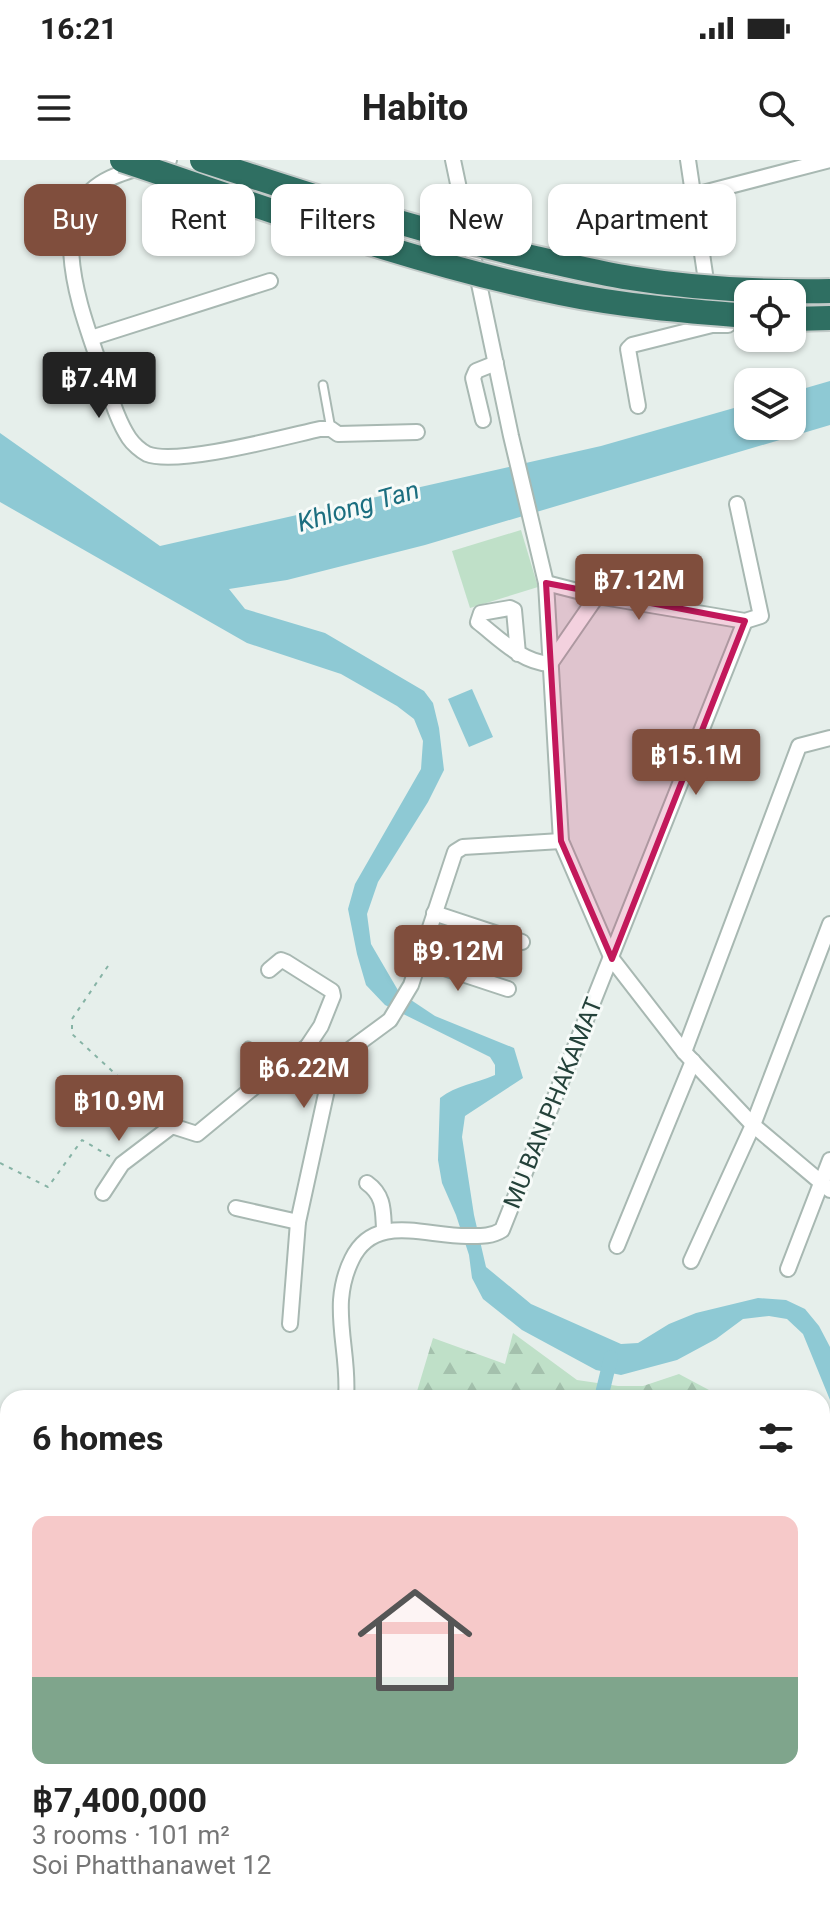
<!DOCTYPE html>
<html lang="en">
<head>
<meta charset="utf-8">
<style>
	:root { --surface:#fff; --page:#f2f2f2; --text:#222; --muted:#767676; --line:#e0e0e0; --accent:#804e3d }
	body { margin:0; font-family:Roboto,sans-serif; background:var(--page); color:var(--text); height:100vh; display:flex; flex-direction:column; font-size:30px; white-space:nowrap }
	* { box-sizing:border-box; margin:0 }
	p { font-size:26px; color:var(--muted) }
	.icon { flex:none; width:44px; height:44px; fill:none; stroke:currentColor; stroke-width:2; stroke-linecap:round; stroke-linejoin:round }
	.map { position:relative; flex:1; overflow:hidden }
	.sheet { position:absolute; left:0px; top:1230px; width:830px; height:536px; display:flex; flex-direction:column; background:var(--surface); border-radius:24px 24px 0 0; box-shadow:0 2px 6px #0004 }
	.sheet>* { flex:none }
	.top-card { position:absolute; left:24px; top:24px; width:782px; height:72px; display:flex; gap:16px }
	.fabs { position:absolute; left:734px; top:120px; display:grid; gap:16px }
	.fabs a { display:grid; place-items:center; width:72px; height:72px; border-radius:16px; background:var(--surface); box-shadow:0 2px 6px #0004; font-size:40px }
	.price { position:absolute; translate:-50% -68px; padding:0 18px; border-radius:8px; background:var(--accent); color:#fff; font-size:26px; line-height:52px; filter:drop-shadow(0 2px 4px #0008) }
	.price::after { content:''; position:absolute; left:50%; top:48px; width:24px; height:18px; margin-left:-12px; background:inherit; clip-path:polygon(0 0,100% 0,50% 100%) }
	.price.on { background:#222; color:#fff }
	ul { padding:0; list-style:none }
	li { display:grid; align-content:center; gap:16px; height:424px; padding:0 32px }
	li+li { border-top:2px solid var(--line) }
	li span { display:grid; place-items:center; height:248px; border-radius:16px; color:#555 }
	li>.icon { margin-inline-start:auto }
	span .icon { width:144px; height:144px; fill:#fffc; stroke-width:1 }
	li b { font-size:34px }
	h2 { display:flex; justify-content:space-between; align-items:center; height:96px; padding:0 32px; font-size:34px }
	.pill { padding:0 28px; border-radius:16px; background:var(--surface); box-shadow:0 2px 6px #0004; font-size:28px; line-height:72px }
	.pill.on { background:var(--accent); color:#fff }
	.status { display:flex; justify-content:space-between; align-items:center; height:56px; padding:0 40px; background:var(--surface); direction:ltr }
	.status svg { height:22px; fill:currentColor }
	header { display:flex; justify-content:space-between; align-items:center; height:104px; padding:0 32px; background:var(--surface); font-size:36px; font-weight:700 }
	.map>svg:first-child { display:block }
	.grass { fill:#bfe0c8 }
	.forest { fill:url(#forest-firs) }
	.water { fill:#8ec9d4 }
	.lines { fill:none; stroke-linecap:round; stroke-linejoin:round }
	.canal { stroke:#8ec9d4; stroke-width:14 }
	.lane-casing { stroke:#a8b8b2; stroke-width:11 }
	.street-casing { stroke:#a8b8b2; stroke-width:18 }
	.highway-casing { stroke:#c2cac8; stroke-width:28 }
	.path { stroke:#86b3a5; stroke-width:2; stroke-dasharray:4 6; stroke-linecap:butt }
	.lane { stroke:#fff; stroke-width:7 }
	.street { stroke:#fff; stroke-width:14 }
	.highway { stroke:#2f6f62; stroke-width:24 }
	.highway-bridge-casing { stroke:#c2cac8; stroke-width:28; stroke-linecap:butt }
	.highway-bridge { stroke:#2f6f62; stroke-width:24 }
	.marked { fill:#c2185b; fill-opacity:0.2; stroke:#c2185b; stroke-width:6; stroke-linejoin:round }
	.labels { text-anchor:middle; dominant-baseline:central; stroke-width:6; stroke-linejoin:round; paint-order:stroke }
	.street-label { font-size:24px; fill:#24423a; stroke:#f7fbf9 }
	.water-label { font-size:26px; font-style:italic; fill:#1c6f80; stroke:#f7fbf9 }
</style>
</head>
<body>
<div class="status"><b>16:21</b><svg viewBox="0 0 49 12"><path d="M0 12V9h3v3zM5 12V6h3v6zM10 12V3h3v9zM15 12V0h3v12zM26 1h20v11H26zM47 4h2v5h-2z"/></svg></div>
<header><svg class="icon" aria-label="menu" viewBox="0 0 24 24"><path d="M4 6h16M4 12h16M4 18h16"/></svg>Habito<svg class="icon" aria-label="search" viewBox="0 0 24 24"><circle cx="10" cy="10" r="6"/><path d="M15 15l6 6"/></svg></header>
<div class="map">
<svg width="830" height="1766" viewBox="0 0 830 1766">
	<defs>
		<pattern id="forest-firs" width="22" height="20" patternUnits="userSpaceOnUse" patternTransform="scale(2)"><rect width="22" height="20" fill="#bfe0c8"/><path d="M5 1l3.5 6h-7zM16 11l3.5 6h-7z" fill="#a4c1ad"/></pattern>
	</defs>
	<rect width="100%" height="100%" fill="#e6efeb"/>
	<polygon class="grass" points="521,370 538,427 470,448 452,391"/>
	<polygon class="forest" points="513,1173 577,1220 618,1226 643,1226 679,1214 724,1238 415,1238 433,1178 505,1204"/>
	<g class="water">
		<path d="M830 221V265L425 385 287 420 229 429 245 449 325 473 424 531 433 543 439 568 444 610 428 642 378 722 367 754 371 784 399 832 435 856 514 888 523 918 465 956 462 977 474 1055 486 1107 531 1144 621 1184 638 1183 669 1164 696 1153 758 1138 786 1140 805 1149 819 1166 830 1187V1240L803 1174 787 1159 769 1156 743 1159 716 1179 677 1200 621 1215 596 1210 522 1170 483 1139 472 1118 469 1095 456 1055 442 1023 438 1000 440 938C456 925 475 924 495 915V905L490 897 385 845 366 825 357 794 348 749 355 724 421 609 423 581 414 559 397 546 341 514 247 483 0 342V273L160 386 601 286 748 244V266H792V232Z"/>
		<polygon points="472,529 493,577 469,587 448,539"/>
	</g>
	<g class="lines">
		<g class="canal">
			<polyline points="601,1238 611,1197"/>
			<polyline points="425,1766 429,1758"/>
		</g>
		<defs>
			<g id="lane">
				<polyline points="323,225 331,269"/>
				<polyline points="248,886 277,908"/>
			</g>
			<g id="street">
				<path d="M169 0C139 9 95 14 80 46 74 58 71 74 71 87 72 131 90 176 104 217 111 237 117 260 129 278 133 284 141 291 147 294 177 306 284 277 320 269H331L338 274 417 272"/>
				<polyline points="453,0 511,276 546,423 561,681 612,799 684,892 753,965 830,1030"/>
				<polyline points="688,0 708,134"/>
				<polyline points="695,35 830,0"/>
				<polyline points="91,178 270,121"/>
				<polyline points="638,246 628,189 632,185 712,165 728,165"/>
				<polyline points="483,260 473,218 476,211 496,203"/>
				<polyline points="546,423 597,436"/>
				<path d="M518 494 514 450 510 448 481 453 478 462C500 479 521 502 550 504"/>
				<polyline points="550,504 597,436 745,461 761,456 737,344"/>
				<polyline points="434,753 522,782"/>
				<polyline points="420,800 508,829"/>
				<polyline points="269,810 281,800 286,802 332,831 333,836 321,866 307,887"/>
				<polyline points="684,892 799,586 830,578"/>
				<path d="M367 1023C384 1035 383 1050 384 1069"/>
				<polyline points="103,1033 122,1004 172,966 197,974 282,904 307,887 333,902"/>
				<polyline points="236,1048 298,1062 333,902 390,860 411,825 455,692 463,687 561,681"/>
				<polyline points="617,1086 693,901"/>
				<polyline points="691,1101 753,965 830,764"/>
				<polyline points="788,1109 830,1000"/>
				<polyline points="290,1164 298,1062"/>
				<path d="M346 1238C349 1205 339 1173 341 1140 342 1127 346 1111 352 1099 374 1053 424 1076 467 1076 479 1076 491 1077 502 1070L745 461"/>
				<polyline points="822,1348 830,1350"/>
				<polyline points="0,1395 8,1399"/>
				<polyline points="822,1424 830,1426"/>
				<polyline points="0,1459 8,1441"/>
				<polyline points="822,1499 830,1502"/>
				<polyline points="822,1572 830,1574"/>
				<polyline points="822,1642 830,1645"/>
				<polyline points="0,1717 8,1698"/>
				<polyline points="822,1717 830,1694"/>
				<polyline points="135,1758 155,1766"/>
				<polyline points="267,1758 285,1766"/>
				<polyline points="215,1766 219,1758"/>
				<polyline points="313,1766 316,1758"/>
				<polyline points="398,1766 401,1758"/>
				<polyline points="490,1766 493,1758"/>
				<polyline points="592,1766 596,1758"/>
				<polyline points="687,1766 692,1758"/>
				<polyline points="805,1766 808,1758"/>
			</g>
			<polyline id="highway" points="792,159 830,158"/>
		</defs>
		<use href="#lane" class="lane-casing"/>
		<use href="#street" class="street-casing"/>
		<use href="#highway" class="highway-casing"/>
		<g class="path">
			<polyline points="108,806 72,859 72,874 162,957"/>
			<polyline points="0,1003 48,1027 82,980 111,997"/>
		</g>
		<use href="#lane" class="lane"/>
		<use href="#street" class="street"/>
		<use href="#highway" class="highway"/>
		<defs>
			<g id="highway-bridge">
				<path d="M122 0C266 48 411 103 560 133 622 146 685 151 748 156"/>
				<path d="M202 0C312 36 422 72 535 98 566 105 598 113 630 118 696 129 763 132 830 131"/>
			</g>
		</defs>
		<use href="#highway-bridge" class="highway-bridge-casing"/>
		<use href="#highway-bridge" class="highway-bridge"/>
	</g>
	<path class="marked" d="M546 423 745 461 612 799 561 681Z"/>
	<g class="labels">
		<g class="street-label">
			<text transform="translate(553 943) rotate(-68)">MU BAN PHAKAMAT</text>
		</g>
		<g class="water-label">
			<text transform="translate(358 346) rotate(-16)">Khlong Tan</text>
		</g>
	</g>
</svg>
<div class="fabs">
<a><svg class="icon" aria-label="locate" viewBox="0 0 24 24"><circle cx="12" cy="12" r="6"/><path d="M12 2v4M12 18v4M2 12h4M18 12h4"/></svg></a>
<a><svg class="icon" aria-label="layers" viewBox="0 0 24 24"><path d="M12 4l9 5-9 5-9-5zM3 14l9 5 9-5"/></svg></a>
</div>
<b class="price on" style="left:99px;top:260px">฿7.4M</b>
<b class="price" style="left:639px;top:462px">฿7.12M</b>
<b class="price" style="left:696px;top:637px">฿15.1M</b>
<b class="price" style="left:458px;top:833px">฿9.12M</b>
<b class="price" style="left:304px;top:950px">฿6.22M</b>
<b class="price" style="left:119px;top:983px">฿10.9M</b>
<div class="top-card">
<a class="pill on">Buy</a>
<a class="pill">Rent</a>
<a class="pill">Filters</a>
<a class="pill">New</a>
<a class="pill">Apartment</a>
</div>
<section class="sheet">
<h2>6 homes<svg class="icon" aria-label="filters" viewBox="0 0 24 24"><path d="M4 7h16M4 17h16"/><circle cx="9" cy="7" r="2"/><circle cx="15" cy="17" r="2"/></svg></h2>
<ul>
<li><span style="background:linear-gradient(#f6c9c9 65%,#7fa58c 0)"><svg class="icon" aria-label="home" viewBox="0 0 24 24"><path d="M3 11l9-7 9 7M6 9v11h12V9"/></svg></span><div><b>฿7,400,000</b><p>3 rooms · 101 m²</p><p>Soi Phatthanawet 12</p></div></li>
</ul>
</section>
</div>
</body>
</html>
